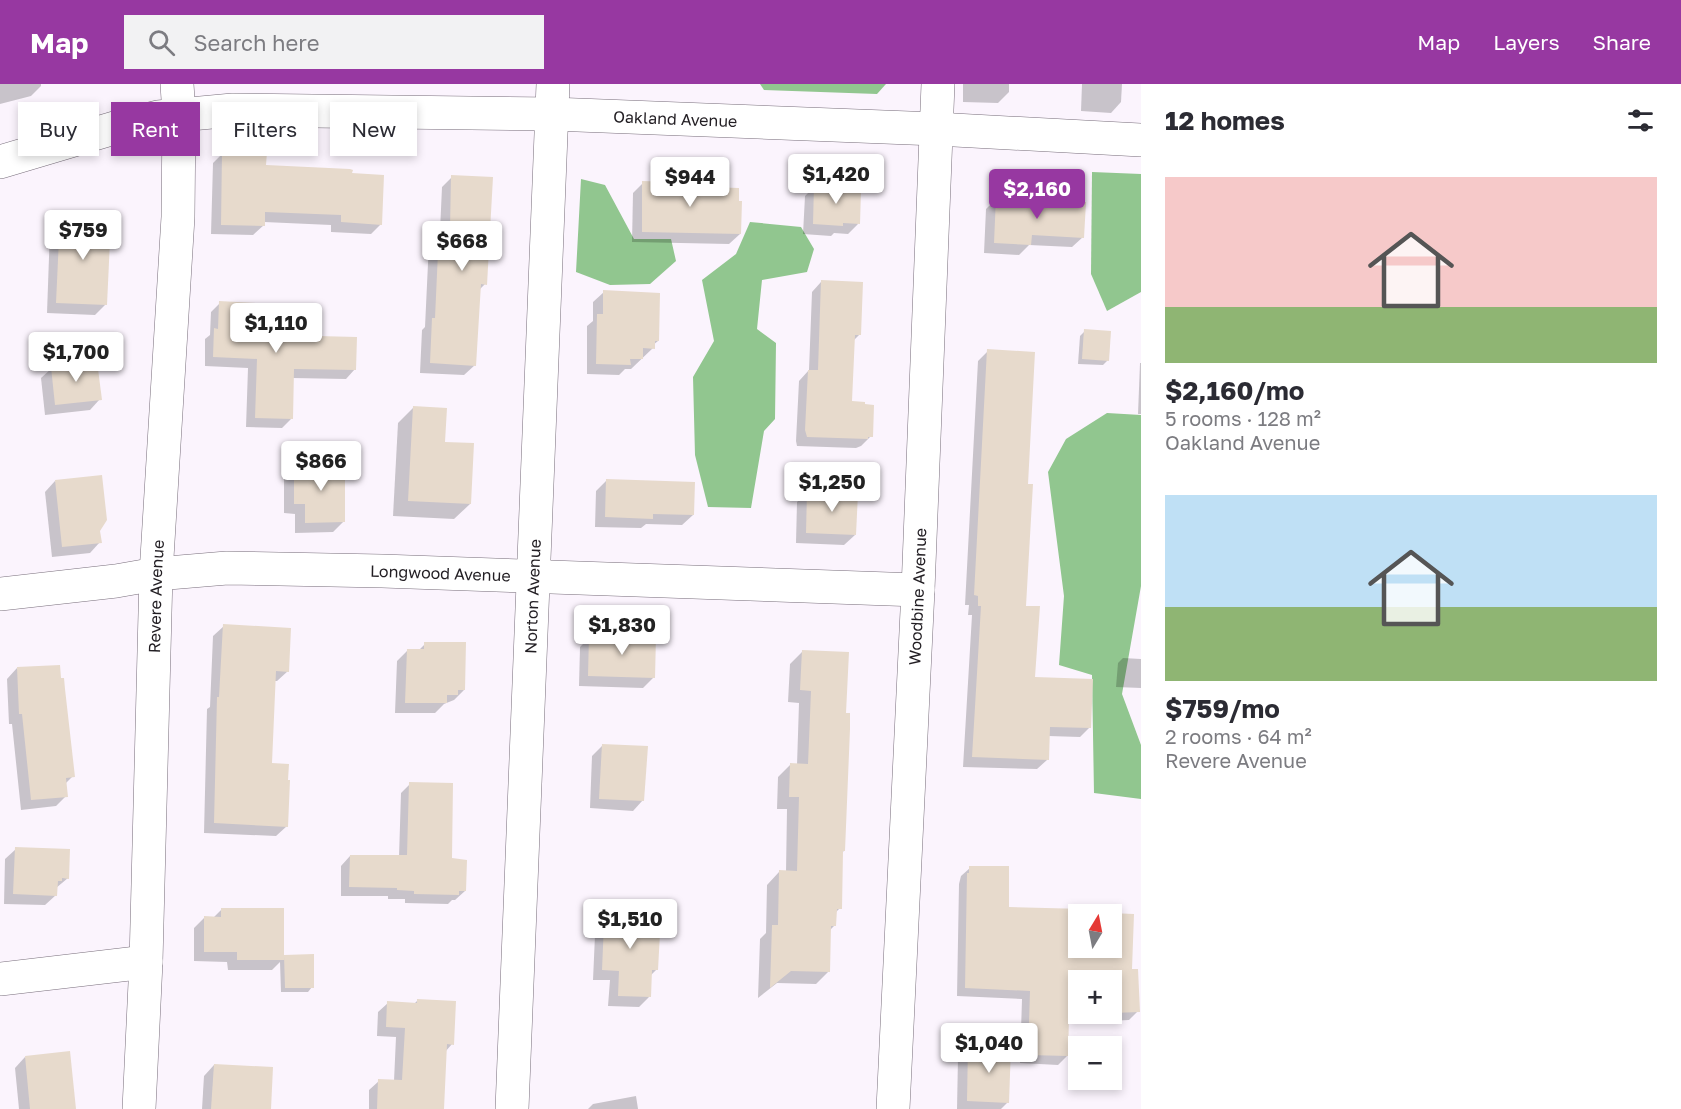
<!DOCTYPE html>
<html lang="en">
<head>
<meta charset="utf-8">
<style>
	:root { --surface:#fff; --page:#f2f2f3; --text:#2b2b33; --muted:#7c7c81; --accent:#9738a1 }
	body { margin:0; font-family:"Golos Text",sans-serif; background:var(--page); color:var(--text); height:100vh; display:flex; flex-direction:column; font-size:22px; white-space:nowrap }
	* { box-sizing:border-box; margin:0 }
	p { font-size:20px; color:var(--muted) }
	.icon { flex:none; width:33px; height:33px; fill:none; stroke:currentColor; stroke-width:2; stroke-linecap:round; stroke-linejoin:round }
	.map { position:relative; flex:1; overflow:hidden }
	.sheet { display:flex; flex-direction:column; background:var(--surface); width:540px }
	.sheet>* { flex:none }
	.hud { position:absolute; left:18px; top:18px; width:570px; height:54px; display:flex; gap:12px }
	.needle { width:39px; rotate:10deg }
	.fabs { position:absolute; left:1068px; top:820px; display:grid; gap:12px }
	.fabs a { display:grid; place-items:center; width:54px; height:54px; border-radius:0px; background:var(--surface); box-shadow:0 3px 9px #0003; font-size:30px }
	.price { position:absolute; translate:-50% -51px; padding:0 14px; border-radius:6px; background:#fff; color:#222; font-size:20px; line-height:39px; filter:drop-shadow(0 2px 3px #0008) }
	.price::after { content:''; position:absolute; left:50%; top:36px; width:18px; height:14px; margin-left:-9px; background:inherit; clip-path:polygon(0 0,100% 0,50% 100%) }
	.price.selected { background:var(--accent); color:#fff }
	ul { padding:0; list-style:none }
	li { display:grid; align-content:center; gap:12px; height:318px; padding:0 24px }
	li span { display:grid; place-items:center; height:186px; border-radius:0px; color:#555 }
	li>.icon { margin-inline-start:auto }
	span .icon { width:108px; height:108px; fill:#fffc; stroke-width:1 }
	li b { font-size:26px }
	h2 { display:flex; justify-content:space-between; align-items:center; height:72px; padding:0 24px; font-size:26px }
	.pill { padding:0 21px; border-radius:0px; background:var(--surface); box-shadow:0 3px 9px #0003; font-size:21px; line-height:54px }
	.pill.selected { background:var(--accent); color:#fff }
	header { display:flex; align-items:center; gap:36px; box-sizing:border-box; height:84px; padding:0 30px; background:var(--accent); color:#fff }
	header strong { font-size:28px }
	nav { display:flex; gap:33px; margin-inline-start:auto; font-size:21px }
	.search { width:420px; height:54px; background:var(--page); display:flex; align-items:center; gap:15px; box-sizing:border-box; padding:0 21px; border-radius:0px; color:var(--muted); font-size:22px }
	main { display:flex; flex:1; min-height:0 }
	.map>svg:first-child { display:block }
	.forest { fill:#91c68f }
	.shadow { fill:#0003; fill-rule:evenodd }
	.building { fill:#e7dacc; fill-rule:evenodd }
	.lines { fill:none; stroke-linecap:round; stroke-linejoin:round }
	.minor-casing { stroke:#786e7b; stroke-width:34 }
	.minor { stroke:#fff; stroke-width:33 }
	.labels { text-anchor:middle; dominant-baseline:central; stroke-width:5; stroke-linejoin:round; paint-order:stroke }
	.street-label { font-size:16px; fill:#221e23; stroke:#fff }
</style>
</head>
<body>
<header>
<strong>Map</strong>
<div class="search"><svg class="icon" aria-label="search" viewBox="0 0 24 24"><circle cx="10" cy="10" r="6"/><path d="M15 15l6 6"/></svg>Search here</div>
<nav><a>Map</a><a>Layers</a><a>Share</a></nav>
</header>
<main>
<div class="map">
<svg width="1141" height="1025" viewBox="0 0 1141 1025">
	<rect width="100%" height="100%" fill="#fbf4fd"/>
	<g class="forest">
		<polygon points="760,0 886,0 877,10 764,6"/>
		<polygon points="1092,88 1141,90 1141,208 1107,227 1091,190"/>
		<polygon points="581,95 605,101 634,155 671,155 676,177 650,200 610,201 576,188"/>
		<polygon points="750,138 801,143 814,165 807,188 762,196 757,245 776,259 775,335 764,347 751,424 708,423 695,371 693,293 714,257 702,196 736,170"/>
		<polygon points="1107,329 1141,331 1141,502 1122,610 1141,661 1141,715 1094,709 1092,591 1059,581 1064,512 1048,388 1066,355"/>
	</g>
	<g class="shadow">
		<polygon points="0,0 41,0 41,2 31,12 0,20"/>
		<polygon points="963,0 1009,0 1009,8 998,19 963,18"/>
		<polygon points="1082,0 1122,0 1121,18 1111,29 1081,27"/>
		<polygon points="223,69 265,83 351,90 381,140 371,150 331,148 331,141 264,138 264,141 253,151 211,150 213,79"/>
		<polygon points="452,93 485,200 479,206 475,281 464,291 420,289 422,246 425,243 429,158 440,147 442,103"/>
		<polygon points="643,99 704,105 740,150 729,160 632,158 633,109"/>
		<polygon points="815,102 841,106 858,140 848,150 834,149 831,152 803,150 805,112"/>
		<polygon points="997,114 1083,153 1072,163 1029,161 1019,171 984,169 986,125"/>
		<polygon points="61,135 106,220 95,231 47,229 50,145"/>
		<polygon points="821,198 860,250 853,257 851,319 871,352 861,362 856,364 797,362 796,357 799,297 809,286 812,208"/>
		<polygon points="604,208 658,257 653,261 653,264 631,285 625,285 619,291 587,290 587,242 593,237 593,218"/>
		<polygon points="220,219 276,252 355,285 346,295 292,294 291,335 282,344 246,343 248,284 205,282 205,255 210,251 211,228"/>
		<polygon points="1085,247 1108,276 1103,281 1078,280 1080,252"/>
		<polygon points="988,267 1027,402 1024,523 1033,594 1090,643 1080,653 1048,652 1047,676 1037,685 963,683 972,531 968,531 969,521 965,521 978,277"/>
		<polygon points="1140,279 1141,279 1141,330 1138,330"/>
		<polygon points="52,284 100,315 90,326 45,331 41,294"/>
		<polygon points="413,324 444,360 470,420 454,435 393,432 398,339"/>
		<polygon points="295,382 344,437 333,448 295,449 295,430 284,429 284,392"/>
		<polygon points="55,397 99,447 100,458 90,469 52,473 45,408"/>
		<polygon points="606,397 693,431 682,441 646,440 641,444 595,443 596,407"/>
		<polygon points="808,408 855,451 844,461 796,459 797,418"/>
		<polygon points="224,542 288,587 277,597 274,597 270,680 287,742 276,752 204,749 207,625 210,623 213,552"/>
		<polygon points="590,553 654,593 643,604 579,602 580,563"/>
		<polygon points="425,560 464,606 454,616 444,620 435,629 395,629 397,577 407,567 418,567"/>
		<polygon points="802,568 845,631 844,767 841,769 840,824 835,829 834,842 829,847 829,887 816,900 777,899 758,914 760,855 766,849 767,801 779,788 786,788 787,725 777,725 778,693 791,680 797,681 799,619 788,618 790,580"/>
		<polygon points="1123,574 1141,575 1141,604 1116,603 1118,579"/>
		<polygon points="17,584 73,692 65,700 66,712 56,722 21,726 12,640 9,640 7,595"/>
		<polygon points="603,661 643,716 633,727 590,724 592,672"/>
		<polygon points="410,700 450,775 465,807 455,816 452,816 448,820 405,819 405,815 388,815 388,812 341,812 341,782 350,772 399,773 401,709"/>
		<polygon points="16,765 68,794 56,804 56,811 45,821 4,820 5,775"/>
		<path d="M970 784 1008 824 1133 832 1130 887 1138 927 1129 936 1068 939 1067 972 1058 981 1020 979 1022 915 957 912 959 800 961 792ZM1078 831H1112V864H1078ZM1078 897H1112V930H1078Z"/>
		<polygon points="608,820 639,849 657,885 650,892 649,913 639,923 608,922 610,896 593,896 595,851 597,848 598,830"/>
		<polygon points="222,825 283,874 285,872 312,903 308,908 281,908 280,878 272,886 228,886 227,878 194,877 194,844 204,834 213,834"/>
		<polygon points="418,916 452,960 445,968 443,1025 369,1025 369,1006 379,997 394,997 396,953 377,952 378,928 388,919 414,920"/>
		<polygon points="969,962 1008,1018 1001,1025 957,1025 958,973"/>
		<polygon points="25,973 75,1025 19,1025 15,984"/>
		<polygon points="214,981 269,1025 202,1025 204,992"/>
		<polygon points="636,1012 638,1025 588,1025 593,1020"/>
	</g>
	<g class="building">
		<polygon points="222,68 267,68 266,81 350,85 353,86 352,89 384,91 382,141 341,138 341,131 265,128 265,142 221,141"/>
		<polygon points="451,91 493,93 487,201 481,200 476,282 430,279 432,234 435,234 439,146 450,146"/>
		<polygon points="642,97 706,99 706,103 739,104 739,117 742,117 741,150 642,148"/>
		<polygon points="814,100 843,100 842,105 861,106 860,140 843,139 843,142 813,140"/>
		<polygon points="996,113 1086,118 1084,154 1032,151 1031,161 994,159"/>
		<polygon points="60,133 111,135 107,221 56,219"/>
		<polygon points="821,196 863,198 861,251 855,251 852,317 865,318 865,320 874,321 873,353 868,353 868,355 807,353 805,346 808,286 818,286"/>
		<polygon points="603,206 660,209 659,257 655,257 655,265 643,264 643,275 630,275 631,281 596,280 597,230 603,230"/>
		<polygon points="219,217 273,220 272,242 278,243 278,251 357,253 356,286 294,285 293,335 255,334 257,275 213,273 214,244 218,245"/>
		<polygon points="1084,245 1111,247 1109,277 1082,275"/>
		<polygon points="987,265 1035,268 1028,400 1033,400 1026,522 1040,522 1035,593 1093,595 1091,644 1050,643 1049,676 972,673 981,522 978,522 978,512 974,511"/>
		<polygon points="97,277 102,316 55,321 51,283"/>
		<polygon points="413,322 447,324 445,358 474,359 471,420 408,417"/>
		<polygon points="294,380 345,380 345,438 305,439 305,420 294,420"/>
		<polygon points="102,391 107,436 100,447 102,459 62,463 55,396"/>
		<polygon points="606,395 695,398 694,431 653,430 653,435 605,433"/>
		<polygon points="807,407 858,409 856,451 806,449"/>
		<polygon points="223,540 291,544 289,588 276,587 272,679 289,680 288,696 290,696 288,743 214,739 217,613 219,613"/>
		<polygon points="615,550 656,552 655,594 588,592 589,551 616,552"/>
		<polygon points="424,558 466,558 465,606 458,606 458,611 447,611 447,619 405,619 407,565 424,565"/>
		<polygon points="802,566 849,568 846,629 850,629 850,645 845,767 843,767 842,825 837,825 836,842 831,842 830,888 791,887 770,904 772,841 778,841 779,786 797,787 799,713 789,713 790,679 808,680 811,607 800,606"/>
		<polygon points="60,581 61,594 64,594 65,605 75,693 66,694 68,713 31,716 22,630 19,630 17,583"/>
		<polygon points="602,660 648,662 644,717 599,715"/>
		<polygon points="409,698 453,699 452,774 467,776 466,807 459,807 459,811 414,810 414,807 397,806 397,804 349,803 350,771 407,771"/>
		<polygon points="15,763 70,765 69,795 62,794 62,797 58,797 57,812 13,810"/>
		<path d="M969 782H1009V823L1085 825V828L1134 830 1132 885H1138L1140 928 1112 929V897H1078V930H1099L1069 932 1068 972 1028 971 1030 907 965 904 967 789H969ZM1078 831H1112V864H1078Z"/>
		<polygon points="608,818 642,820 641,848 660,849 658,886 652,886 651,913 618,912 619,887 602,886 604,839 607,839"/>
		<polygon points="221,824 284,824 284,876 237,876 237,868 204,868 204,832 221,833"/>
		<polygon points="314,870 314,904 285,904 284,871"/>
		<polygon points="417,915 456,917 454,961 447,960 444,1025 377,1025 378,995 402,996 405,944 386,943 387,917 417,919"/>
		<polygon points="968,961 1011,962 1009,1019 967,1017"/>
		<polygon points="70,967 76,1025 30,1025 25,972"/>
		<polygon points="214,980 273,983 271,1025 211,1025"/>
	</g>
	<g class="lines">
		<defs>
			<g id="minor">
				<path id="s1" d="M0 78 121 42 158 33 233 26 552 30 936 45 1141 56"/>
				<path id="s2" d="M0 510 116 497 156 490 227 484 382 487 918 506"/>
				<polyline points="0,895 146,878"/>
				<path id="s3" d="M139 1025 146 878 156 490 178 133 179 31 177 0"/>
				<path id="s4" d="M512 1025 553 0"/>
				<path id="s5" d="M893 1025 918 506 938 0"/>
			</g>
		</defs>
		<use href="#minor" class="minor-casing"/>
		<use href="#minor" class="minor"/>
	</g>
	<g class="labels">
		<g class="street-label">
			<text stroke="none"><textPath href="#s1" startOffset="682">Oakland Avenue</textPath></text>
			<text stroke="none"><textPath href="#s2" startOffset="442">Longwood Avenue</textPath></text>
			<text stroke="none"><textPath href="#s3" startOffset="513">Revere Avenue</textPath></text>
			<text stroke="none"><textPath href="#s4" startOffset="513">Norton Avenue</textPath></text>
			<text stroke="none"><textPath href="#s5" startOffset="513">Woodbine Avenue</textPath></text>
		</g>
	</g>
</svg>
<div class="fabs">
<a><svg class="needle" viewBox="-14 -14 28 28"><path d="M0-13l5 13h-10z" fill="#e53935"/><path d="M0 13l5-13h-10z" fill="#7c7c81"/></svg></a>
<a>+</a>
<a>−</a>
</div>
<b class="price" style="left:836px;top:121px">$1,420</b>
<b class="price" style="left:690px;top:124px">$944</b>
<b class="price selected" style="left:1037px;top:136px">$2,160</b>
<b class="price" style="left:83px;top:177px">$759</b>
<b class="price" style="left:462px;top:188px">$668</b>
<b class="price" style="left:276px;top:270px">$1,110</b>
<b class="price" style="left:76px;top:299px">$1,700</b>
<b class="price" style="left:321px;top:408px">$866</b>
<b class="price" style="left:832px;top:429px">$1,250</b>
<b class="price" style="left:622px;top:572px">$1,830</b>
<b class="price" style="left:630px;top:866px">$1,510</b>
<b class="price" style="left:989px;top:990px">$1,040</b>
<div class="hud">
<a class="pill">Buy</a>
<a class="pill selected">Rent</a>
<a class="pill">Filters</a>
<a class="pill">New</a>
</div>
</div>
<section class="sheet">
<h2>12 homes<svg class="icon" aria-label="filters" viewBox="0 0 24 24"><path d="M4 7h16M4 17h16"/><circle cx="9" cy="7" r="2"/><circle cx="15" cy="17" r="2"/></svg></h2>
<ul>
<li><span style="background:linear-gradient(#f6c9c9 70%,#8fb573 0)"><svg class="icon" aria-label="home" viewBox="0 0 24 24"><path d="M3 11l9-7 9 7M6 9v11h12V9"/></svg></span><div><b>$2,160/mo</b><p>5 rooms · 128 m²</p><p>Oakland Avenue</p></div></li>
<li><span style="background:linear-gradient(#bfe0f5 60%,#8fb573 0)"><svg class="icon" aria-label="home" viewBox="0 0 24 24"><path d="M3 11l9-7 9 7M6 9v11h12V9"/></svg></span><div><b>$759/mo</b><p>2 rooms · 64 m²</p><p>Revere Avenue</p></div></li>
</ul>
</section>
</main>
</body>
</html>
